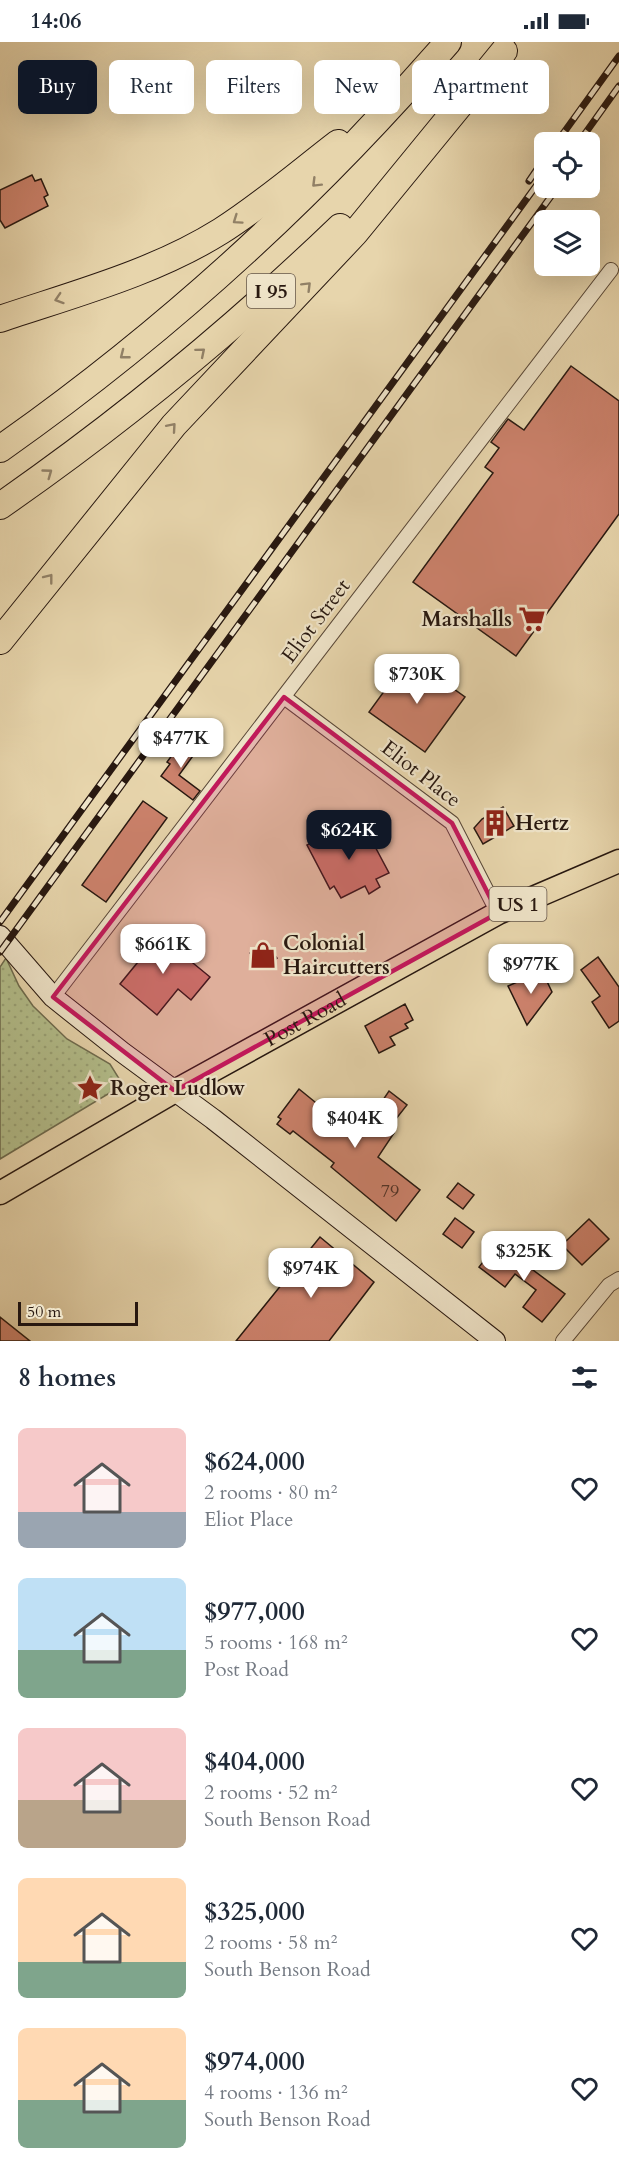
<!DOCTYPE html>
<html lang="en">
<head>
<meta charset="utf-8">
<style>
	:root { --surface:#fff; --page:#f6f6f7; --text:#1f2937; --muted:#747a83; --accent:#111827 }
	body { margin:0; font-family:Cardo,serif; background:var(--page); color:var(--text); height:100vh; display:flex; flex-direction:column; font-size:22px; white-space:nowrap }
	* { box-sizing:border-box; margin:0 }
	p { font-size:20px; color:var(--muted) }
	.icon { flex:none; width:33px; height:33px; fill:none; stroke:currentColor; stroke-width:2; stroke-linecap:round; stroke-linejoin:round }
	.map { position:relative; height:1299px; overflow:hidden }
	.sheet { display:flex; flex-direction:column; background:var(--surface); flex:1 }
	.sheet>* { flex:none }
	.hud { position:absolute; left:18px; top:18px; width:584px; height:54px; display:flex; gap:12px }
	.fabs { position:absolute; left:534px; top:90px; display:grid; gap:12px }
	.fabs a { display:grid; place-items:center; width:66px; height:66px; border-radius:9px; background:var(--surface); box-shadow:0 6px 24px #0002; font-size:30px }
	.scale { position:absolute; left:18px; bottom:15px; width:120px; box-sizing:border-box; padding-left:6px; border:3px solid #281810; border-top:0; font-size:16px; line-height:21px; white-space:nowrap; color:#281810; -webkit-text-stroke:4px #efe4c9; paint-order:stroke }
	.price { position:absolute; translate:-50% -51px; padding:0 14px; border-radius:12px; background:#fff; color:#222; font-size:20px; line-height:39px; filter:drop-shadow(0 2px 3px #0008) }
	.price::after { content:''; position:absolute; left:50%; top:36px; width:18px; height:14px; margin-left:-9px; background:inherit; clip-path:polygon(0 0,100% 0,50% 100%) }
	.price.current { background:var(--accent); color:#fff }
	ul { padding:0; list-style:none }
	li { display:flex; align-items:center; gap:18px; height:150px; padding:0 18px }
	li span { display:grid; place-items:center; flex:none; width:168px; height:120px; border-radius:9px; color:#555 }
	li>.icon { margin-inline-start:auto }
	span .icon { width:72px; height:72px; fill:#fffc; stroke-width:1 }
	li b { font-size:26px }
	h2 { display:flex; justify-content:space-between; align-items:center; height:72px; padding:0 18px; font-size:26px }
	.tag { padding:0 21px; border-radius:9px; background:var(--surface); box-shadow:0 6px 24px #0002; font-size:21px; line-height:54px }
	.tag.current { background:var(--accent); color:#fff }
	.status { display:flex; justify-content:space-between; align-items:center; height:42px; padding:0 30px; background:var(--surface); direction:ltr }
	.status svg { height:16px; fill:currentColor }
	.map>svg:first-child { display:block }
	.grass { fill:url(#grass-dots); stroke:#6e6b4e; stroke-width:1.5 }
	.building { fill:#cb816b; stroke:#281810; stroke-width:1.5 }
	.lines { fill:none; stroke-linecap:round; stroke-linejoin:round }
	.street-casing { stroke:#584737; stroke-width:16 }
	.secondary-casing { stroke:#281810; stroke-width:22 }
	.primary-casing { stroke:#281810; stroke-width:25 }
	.highway-casing { stroke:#281810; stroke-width:28 }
	.street { stroke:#efe4c9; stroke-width:14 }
	.secondary { stroke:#efe4c9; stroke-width:20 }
	.primary { stroke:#e7d5ac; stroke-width:22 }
	.highway { stroke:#e7d5ac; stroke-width:26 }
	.rail-casing { stroke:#281810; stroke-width:7 }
	.rail { stroke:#efe4c9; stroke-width:4.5; stroke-dasharray:14; stroke-linecap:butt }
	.oneway { stroke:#918066 }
	.marked { fill:#c2185b; fill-opacity:0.2; stroke:#c2185b; stroke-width:4.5; stroke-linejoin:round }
	.labels { text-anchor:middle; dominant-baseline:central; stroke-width:4.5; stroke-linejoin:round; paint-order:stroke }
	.number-label { font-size:18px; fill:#513227 }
	.shield { fill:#efe4c9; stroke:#645548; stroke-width:1.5 }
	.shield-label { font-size:20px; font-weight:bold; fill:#281810 }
	.poi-label { font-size:21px; font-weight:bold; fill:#281810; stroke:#efe4c9; text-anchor:start }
	.street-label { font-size:21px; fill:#281810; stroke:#efe4c9 }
</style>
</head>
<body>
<div class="status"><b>14:06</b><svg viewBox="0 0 49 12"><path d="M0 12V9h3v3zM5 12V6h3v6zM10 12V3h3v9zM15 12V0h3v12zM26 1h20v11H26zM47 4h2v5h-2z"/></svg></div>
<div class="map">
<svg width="619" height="1299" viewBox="0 0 619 1299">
	<defs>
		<pattern id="grass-dots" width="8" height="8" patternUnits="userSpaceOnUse" patternTransform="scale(1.5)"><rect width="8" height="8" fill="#b3be8b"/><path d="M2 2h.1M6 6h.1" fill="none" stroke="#9aa377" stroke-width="1.8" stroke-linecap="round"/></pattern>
	</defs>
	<rect width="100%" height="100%" fill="#e7d5ac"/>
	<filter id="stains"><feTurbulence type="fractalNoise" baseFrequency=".00333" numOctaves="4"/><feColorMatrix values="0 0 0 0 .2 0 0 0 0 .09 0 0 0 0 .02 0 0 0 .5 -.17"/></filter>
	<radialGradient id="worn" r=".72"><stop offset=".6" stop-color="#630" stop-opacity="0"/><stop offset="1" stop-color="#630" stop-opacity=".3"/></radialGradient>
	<polygon class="grass" points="6,916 19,944 33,964 67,997 110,1022 123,1043 0,1117 0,925"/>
	<g class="building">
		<polygon points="32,133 35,139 41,137 48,153 44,155 48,164 5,186 0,178 0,148"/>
		<polygon points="571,324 619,359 619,472 516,614 413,540 493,431 485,425 499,406 491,400 508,377 524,388"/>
		<polygon points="409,615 465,655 425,710 369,670"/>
		<polygon points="184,697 198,707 179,733 200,749 193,758 161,734 170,722 167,720"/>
		<polygon points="143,759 167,776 106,860 82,843"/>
		<polygon points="503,765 514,784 483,802 474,786 482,777"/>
		<polygon points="363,782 389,831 376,837 380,845 369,852 365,844 341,856 334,844 330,847 307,803 328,792 331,798"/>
		<polygon points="154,889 210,935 191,958 178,947 157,973 120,942 151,904 146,900"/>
		<polygon points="264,899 277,916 263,927 250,911"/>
		<polygon points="598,915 619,945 619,979 609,986 592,960 600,954 581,928"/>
		<polygon points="542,929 552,950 527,983 508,944"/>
		<polygon points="405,962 413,978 405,982 408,986 390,995 395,1003 379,1011 365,984"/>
		<polygon points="299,1047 358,1095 389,1049 407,1063 388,1087 394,1091 378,1115 420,1148 396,1179 331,1125 334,1121 293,1089 290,1092 277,1082 281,1077 278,1075"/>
		<polygon points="458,1141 474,1153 463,1167 447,1155"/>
		<polygon points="455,1176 474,1190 462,1206 443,1192"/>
		<polygon points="589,1177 609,1197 582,1223 562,1203"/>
		<polygon points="320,1195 374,1240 329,1299 236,1299"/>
		<polygon points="494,1206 509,1217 513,1213 565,1252 542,1280 523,1265 536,1248 515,1232 505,1245 479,1225"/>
		<polygon points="0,1275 30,1299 0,1299"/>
	</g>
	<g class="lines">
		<defs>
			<g id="street">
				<polyline points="284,655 452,781 498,871"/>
				<polyline points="53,955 611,228"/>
				<polyline points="563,1299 609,1243 619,1237"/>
			</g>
			<polyline id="secondary" points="0,894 53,955 122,1010 213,1077 495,1299"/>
			<g id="primary">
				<path id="s1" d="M0 1151 175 1049 498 871 619 819"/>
			</g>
			<g id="highway">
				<path d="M0 277C74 252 154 231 221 189 262 163 299 131 338 101"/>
				<path d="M0 407C165 291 316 153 448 0"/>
				<path d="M0 464C121 380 234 287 340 185"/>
				<polyline points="0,599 174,383 355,191 504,9"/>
			</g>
		</defs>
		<use href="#street" class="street-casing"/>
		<use href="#secondary" class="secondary-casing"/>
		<use href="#primary" class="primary-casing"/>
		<use href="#highway" class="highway-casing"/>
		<use href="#street" class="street"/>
		<use href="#secondary" class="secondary"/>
		<use href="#primary" class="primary"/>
		<use href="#highway" class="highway"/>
		<defs>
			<g id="rail">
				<polyline points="557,100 619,14"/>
				<polyline points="579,100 619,44"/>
				<polyline points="529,139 544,117"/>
				<polyline points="0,880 544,133"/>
				<polyline points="0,910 557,146"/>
			</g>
		</defs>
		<use href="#rail" class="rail-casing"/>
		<use href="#rail" class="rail"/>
	</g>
	<defs><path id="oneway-chevron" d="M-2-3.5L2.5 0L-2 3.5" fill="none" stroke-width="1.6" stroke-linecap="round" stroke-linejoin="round" transform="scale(1.5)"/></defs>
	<g class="oneway">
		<use href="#oneway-chevron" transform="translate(316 141) rotate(135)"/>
		<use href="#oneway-chevron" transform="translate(237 178) rotate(145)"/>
		<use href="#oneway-chevron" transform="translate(307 244) rotate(-45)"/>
		<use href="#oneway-chevron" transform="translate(59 257) rotate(162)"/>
		<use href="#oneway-chevron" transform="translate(201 310) rotate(-40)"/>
		<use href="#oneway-chevron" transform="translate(124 313) rotate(142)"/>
		<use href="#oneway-chevron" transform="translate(172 385) rotate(-49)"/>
		<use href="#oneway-chevron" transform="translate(48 431) rotate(-36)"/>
		<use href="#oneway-chevron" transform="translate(49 536) rotate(-52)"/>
	</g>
	<path class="marked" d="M284 655 452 781 498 871 175 1049 53 955Z"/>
	<defs>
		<symbol id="supermarket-bare" viewBox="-9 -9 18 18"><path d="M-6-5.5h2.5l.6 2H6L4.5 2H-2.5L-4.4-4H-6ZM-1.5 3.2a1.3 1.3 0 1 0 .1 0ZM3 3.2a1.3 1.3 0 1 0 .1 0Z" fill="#8f2418" stroke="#efe4c9" stroke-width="2.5" paint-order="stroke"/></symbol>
		<symbol id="building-bare" viewBox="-9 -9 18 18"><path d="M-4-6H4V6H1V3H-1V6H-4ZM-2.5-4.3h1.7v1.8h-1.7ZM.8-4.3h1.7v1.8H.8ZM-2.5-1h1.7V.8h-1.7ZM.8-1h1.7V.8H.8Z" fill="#8f2418" stroke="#efe4c9" stroke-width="2.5" paint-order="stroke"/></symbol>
		<symbol id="shop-bare" viewBox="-9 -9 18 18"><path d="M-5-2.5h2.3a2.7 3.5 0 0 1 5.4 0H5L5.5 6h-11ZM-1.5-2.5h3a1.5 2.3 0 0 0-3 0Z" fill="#8f2418" stroke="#efe4c9" stroke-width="2.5" paint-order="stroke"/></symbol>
		<symbol id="sight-bare" viewBox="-9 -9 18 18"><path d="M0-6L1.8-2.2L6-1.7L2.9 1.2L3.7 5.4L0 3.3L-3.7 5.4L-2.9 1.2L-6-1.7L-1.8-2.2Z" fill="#8f2418" stroke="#efe4c9" stroke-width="2.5" paint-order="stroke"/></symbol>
	</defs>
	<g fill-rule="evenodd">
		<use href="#supermarket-bare" x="513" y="558" width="38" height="38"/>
		<use href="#building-bare" x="476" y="762" width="38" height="38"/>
		<use href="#shop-bare" x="244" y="894" width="38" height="38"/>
		<use href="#sight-bare" x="71" y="1027" width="38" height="38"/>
	</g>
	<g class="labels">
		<g class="number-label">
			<text x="390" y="1149">79</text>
		</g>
		<g class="shield">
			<rect x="247" y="232" width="48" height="34" rx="4.5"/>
			<rect x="489.5" y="845" width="57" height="34" rx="4.5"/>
		</g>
		<g class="shield-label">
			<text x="271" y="249">I 95</text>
			<text x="518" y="862">US 1</text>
		</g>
		<g class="poi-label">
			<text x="512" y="577" text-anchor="end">Marshalls</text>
			<text x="515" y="781">Hertz</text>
			<text x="283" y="901">Colonial<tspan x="283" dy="24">Haircutters</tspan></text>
			<text x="110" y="1046">Roger Ludlow</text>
		</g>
		<g class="street-label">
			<text transform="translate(316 579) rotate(-53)">Eliot Street</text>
			<text transform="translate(421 732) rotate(38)">Eliot Place</text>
			<text stroke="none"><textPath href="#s1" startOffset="351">Post Road</textPath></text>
		</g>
	</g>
	<rect width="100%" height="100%" filter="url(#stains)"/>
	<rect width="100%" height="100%" fill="url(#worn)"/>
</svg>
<div class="fabs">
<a><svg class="icon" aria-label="locate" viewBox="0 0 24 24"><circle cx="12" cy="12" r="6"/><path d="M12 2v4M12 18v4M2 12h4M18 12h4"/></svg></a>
<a><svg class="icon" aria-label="layers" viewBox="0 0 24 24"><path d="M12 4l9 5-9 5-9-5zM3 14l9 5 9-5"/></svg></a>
</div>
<div class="scale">50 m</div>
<b class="price" style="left:417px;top:663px">$730K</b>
<b class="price" style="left:181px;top:727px">$477K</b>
<b class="price current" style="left:349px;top:819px">$624K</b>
<b class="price" style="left:163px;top:933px">$661K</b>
<b class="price" style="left:531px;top:953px">$977K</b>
<b class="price" style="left:355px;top:1107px">$404K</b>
<b class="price" style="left:524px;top:1240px">$325K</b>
<b class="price" style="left:311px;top:1257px">$974K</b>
<div class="hud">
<a class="tag current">Buy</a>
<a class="tag">Rent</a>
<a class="tag">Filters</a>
<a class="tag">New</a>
<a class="tag">Apartment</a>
</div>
</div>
<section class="sheet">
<h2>8 homes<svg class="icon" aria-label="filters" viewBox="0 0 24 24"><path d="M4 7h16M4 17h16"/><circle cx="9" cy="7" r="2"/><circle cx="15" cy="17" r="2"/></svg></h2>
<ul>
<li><span style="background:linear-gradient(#f6c9c9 70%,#9aa5b1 0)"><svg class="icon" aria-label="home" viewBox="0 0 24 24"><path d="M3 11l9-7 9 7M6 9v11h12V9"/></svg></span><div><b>$624,000</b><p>2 rooms · 80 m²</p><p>Eliot Place</p></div><svg class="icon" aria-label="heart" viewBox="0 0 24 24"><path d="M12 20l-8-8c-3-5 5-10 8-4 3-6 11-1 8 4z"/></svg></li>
<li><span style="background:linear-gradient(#bfe0f5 60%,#7fa58c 0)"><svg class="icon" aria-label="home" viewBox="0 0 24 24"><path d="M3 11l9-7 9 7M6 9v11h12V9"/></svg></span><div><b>$977,000</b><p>5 rooms · 168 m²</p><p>Post Road</p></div><svg class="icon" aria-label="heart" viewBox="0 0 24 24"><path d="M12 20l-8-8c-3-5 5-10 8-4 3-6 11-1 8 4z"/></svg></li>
<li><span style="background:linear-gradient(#f6c9c9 60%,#b9a48a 0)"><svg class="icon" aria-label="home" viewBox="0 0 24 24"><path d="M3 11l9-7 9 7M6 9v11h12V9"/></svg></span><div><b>$404,000</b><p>2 rooms · 52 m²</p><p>South Benson Road</p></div><svg class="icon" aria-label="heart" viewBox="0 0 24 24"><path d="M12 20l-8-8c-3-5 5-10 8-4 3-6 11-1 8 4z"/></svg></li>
<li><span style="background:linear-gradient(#ffd9b3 70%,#7fa58c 0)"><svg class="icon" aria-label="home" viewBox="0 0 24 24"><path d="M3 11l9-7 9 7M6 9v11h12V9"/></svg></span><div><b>$325,000</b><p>2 rooms · 58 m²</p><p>South Benson Road</p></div><svg class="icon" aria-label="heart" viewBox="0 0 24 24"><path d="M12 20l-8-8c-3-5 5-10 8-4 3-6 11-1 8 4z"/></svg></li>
<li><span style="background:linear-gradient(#ffd9b3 60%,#7fa58c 0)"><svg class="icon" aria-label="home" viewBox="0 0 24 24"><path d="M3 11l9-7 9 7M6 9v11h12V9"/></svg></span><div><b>$974,000</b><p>4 rooms · 136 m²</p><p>South Benson Road</p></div><svg class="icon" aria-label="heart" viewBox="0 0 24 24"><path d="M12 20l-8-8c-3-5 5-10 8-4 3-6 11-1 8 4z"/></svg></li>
</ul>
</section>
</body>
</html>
